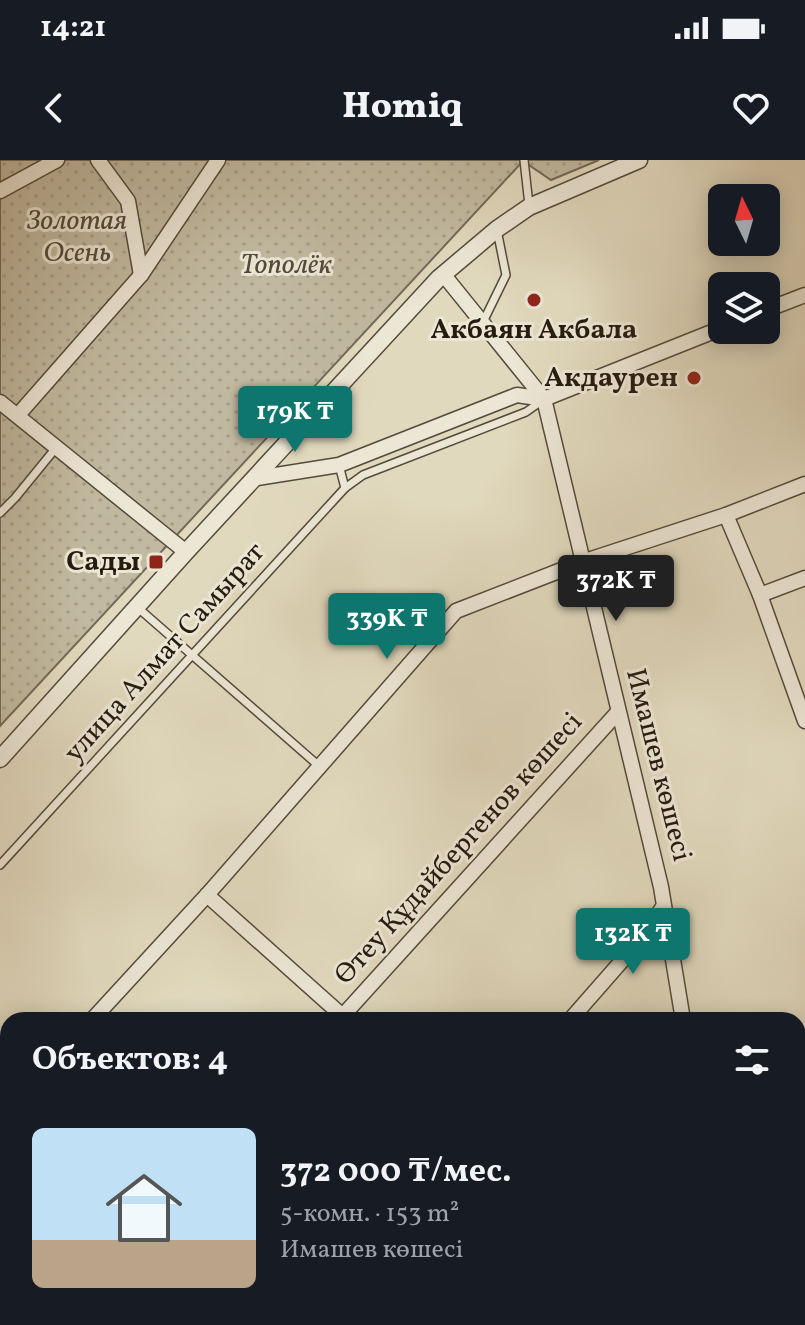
<!DOCTYPE html>
<html lang="ru">
<head>
<meta charset="utf-8">
<style>
	:root { --surface:#171b24; --page:#242831; --text:#f1f3f6; --muted:#9ea1a6; --line:#363941; --accent:#0f766e }
	body { margin:0; font-family:Vollkorn,serif; background:var(--page); color:var(--text); height:100vh; display:flex; flex-direction:column; font-size:30px; white-space:nowrap }
	* { box-sizing:border-box; margin:0 }
	p { font-size:26px; color:var(--muted) }
	.icon { flex:none; width:44px; height:44px; fill:none; stroke:currentColor; stroke-width:2; stroke-linecap:round; stroke-linejoin:round }
	.map { position:relative; flex:1; overflow:hidden }
	.side { position:absolute; left:0px; top:852px; width:806px; height:314px; display:flex; flex-direction:column; background:var(--surface); border-radius:24px 24px 0 0; box-shadow:0 4px 20px #0003 }
	.side>* { flex:none }
	.needle { width:52px; rotate:355deg }
	.fabs { position:absolute; left:708px; top:24px; display:grid; gap:16px }
	.fabs a { display:grid; place-items:center; width:72px; height:72px; border-radius:12px; background:var(--surface); box-shadow:0 4px 20px #0003; font-size:40px }
	.price { position:absolute; translate:-50% -68px; padding:0 18px; border-radius:8px; background:var(--accent); color:#fff; font-size:26px; line-height:52px; filter:drop-shadow(0 2px 4px #0008) }
	.price::after { content:''; position:absolute; left:50%; top:48px; width:24px; height:18px; margin-left:-12px; background:inherit; clip-path:polygon(0 0,100% 0,50% 100%) }
	.price.current { background:#222; color:#fff }
	ul { padding:0; list-style:none }
	li { display:flex; align-items:center; gap:24px; height:200px; padding:0 32px }
	li+li { border-top:2px solid var(--line) }
	li span { display:grid; place-items:center; flex:none; width:224px; height:160px; border-radius:12px; color:#555 }
	li>.icon { margin-inline-start:auto }
	span .icon { width:96px; height:96px; fill:#fffc; stroke-width:1 }
	li b { font-size:34px }
	h2 { display:flex; justify-content:space-between; align-items:center; height:96px; padding:0 32px; font-size:34px }
	.status { display:flex; justify-content:space-between; align-items:center; height:56px; padding:0 40px; background:var(--surface); direction:ltr }
	.status svg { height:22px; fill:currentColor }
	header { display:flex; justify-content:space-between; align-items:center; height:104px; padding:0 32px; background:var(--surface); font-size:36px; font-weight:800 }
	.map>svg:first-child { display:block }
	.garden { fill:url(#garden-dots); stroke:#736a58; stroke-width:2 }
	.lines { fill:none; stroke-linecap:round; stroke-linejoin:round }
	.service-casing { stroke:#544a3b; stroke-width:10 }
	.minor-casing { stroke:#544a3b; stroke-width:17 }
	.tertiary-casing { stroke:#544a3b; stroke-width:19 }
	.service { stroke:#ece6d5; stroke-width:7 }
	.minor { stroke:#ece6d5; stroke-width:14 }
	.tertiary { stroke:#ece6d5; stroke-width:16 }
	.poi-dot { fill:#8f2418; stroke:#ece6d5; stroke-width:3 }
	.labels { text-anchor:middle; dominant-baseline:central; stroke-width:6; stroke-linejoin:round; paint-order:stroke }
	.park-label { font-size:28px; font-style:italic; fill:#544a3a; stroke:#ece6d5 }
	.poi-label { font-size:28px; font-weight:bold; fill:#251b0f; stroke:#ece6d5; text-anchor:end }
	.street-label { font-size:28px; fill:#251b0f; stroke:#ece6d5 }
</style>
</head>
<body>
<div class="status"><b>14:21</b><svg viewBox="0 0 49 12"><path d="M0 12V9h3v3zM5 12V6h3v6zM10 12V3h3v9zM15 12V0h3v12zM26 1h20v11H26zM47 4h2v5h-2z"/></svg></div>
<header><svg class="icon" aria-label="back" viewBox="0 0 24 24"><path d="M15 5l-7 7 7 7"/></svg>Homiq<svg class="icon" aria-label="heart" viewBox="0 0 24 24"><path d="M12 20l-8-8c-3-5 5-10 8-4 3-6 11-1 8 4z"/></svg></header>
<div class="map">
<svg width="805" height="1165" viewBox="0 0 805 1165">
	<defs>
		<pattern id="garden-dots" width="8" height="8" patternUnits="userSpaceOnUse" patternTransform="scale(2)"><rect width="8" height="8" fill="#c1b9a0"/><path d="M2 2h.1M6 6h.1" fill="none" stroke="#a69e89" stroke-width="1.8" stroke-linecap="round"/></pattern>
	</defs>
	<rect width="100%" height="100%" fill="#e1d9be"/>
	<filter id="stains"><feTurbulence type="fractalNoise" baseFrequency=".0025" numOctaves="4"/><feColorMatrix values="0 0 0 0 .2 0 0 0 0 .09 0 0 0 0 .02 0 0 0 .5 -.17"/></filter>
	<radialGradient id="worn" r=".72"><stop offset=".6" stop-color="#630" stop-opacity="0"/><stop offset="1" stop-color="#630" stop-opacity=".3"/></radialGradient>
	<polygon class="garden" points="0,0 599,0 551,20 523,1 0,566"/>
	<g class="lines">
		<defs>
			<g id="service">
				<polyline points="524,0 529,45"/>
				<polyline points="483,162 506,115 497,70"/>
				<polyline points="345,328 363,315 526,252 543,240"/>
				<polyline points="0,353 15,338 55,289"/>
				<polyline points="137,447 319,606"/>
				<polyline points="0,705 345,328 339,305"/>
			</g>
			<g id="minor">
				<polyline points="98,0 128,41 141,115"/>
				<polyline points="0,31 57,0"/>
				<polyline points="443,114 544,239 661,727 683,860"/>
				<polyline points="766,150 805,135"/>
				<polyline points="0,242 186,392"/>
				<polyline points="18,255 141,115 218,0"/>
				<polyline points="257,318 339,305 517,235 544,239 722,168"/>
				<polyline points="726,355 760,435 805,418"/>
				<polyline points="760,435 805,561"/>
				<polyline points="207,735 347,860"/>
				<polyline points="92,860 207,735 456,451 582,402 726,355 805,324"/>
				<polyline points="339,860 618,552"/>
				<polyline points="570,860 641,779 663,747"/>
				<polyline points="0,914 8,921"/>
				<polyline points="0,1139 8,1146"/>
				<polyline points="22,1158 30,1165"/>
				<polyline points="270,1158 272,1165"/>
				<polyline points="410,1158 419,1165"/>
				<polyline points="697,1158 706,1165"/>
				<polyline points="740,1158 742,1165"/>
				<polyline points="58,1165 64,1158"/>
			</g>
			<polyline id="tertiary" points="0,599 186,392 439,118 497,69 529,47 639,0"/>
		</defs>
		<use href="#service" class="service-casing"/>
		<use href="#minor" class="minor-casing"/>
		<use href="#tertiary" class="tertiary-casing"/>
		<use href="#service" class="service"/>
		<use href="#minor" class="minor"/>
		<use href="#tertiary" class="tertiary"/>
	</g>
	<g class="poi-dot">
		<circle cx="534" cy="140" r="8"/>
		<circle cx="694" cy="218" r="8"/>
		<rect x="148" y="394" width="16" height="16" rx="4"/>
	</g>
	<g class="labels">
		<g class="park-label">
			<text x="77" y="61">Золотая<tspan x="77" dy="32">Осень</tspan></text>
			<text x="286" y="105">Тополёк</text>
		</g>
		<g class="poi-label">
			<text x="534" y="170" text-anchor="middle">Акбаян Акбала</text>
			<text x="678" y="218">Акдаурен</text>
			<text x="140" y="402">Сады</text>
		</g>
		<g class="street-label">
			<text transform="translate(165 493) rotate(-48)">улица Алмат Самырат</text>
			<text transform="translate(658 605) rotate(76)">Имашев көшесі</text>
			<text transform="translate(459 689) rotate(-48)">Өтеу Құдайбергенов көшесі</text>
		</g>
	</g>
	<rect width="100%" height="100%" filter="url(#stains)"/>
	<rect width="100%" height="100%" fill="url(#worn)"/>
</svg>
<div class="fabs">
<a><svg class="needle" viewBox="-14 -14 28 28"><path d="M0-13l5 13h-10z" fill="#e53935"/><path d="M0 13l5-13h-10z" fill="#9ea1a6"/></svg></a>
<a><svg class="icon" aria-label="layers" viewBox="0 0 24 24"><path d="M12 4l9 5-9 5-9-5zM3 14l9 5 9-5"/></svg></a>
</div>
<b class="price" style="left:295px;top:294px">179K ₸</b>
<b class="price current" style="left:616px;top:463px">372K ₸</b>
<b class="price" style="left:387px;top:501px">339K ₸</b>
<b class="price" style="left:633px;top:816px">132K ₸</b>
<section class="side">
<h2>Объектов: 4<svg class="icon" aria-label="filters" viewBox="0 0 24 24"><path d="M4 7h16M4 17h16"/><circle cx="9" cy="7" r="2"/><circle cx="15" cy="17" r="2"/></svg></h2>
<ul>
<li><span style="background:linear-gradient(#bfe0f5 70%,#b9a48a 0)"><svg class="icon" aria-label="home" viewBox="0 0 24 24"><path d="M3 11l9-7 9 7M6 9v11h12V9"/></svg></span><div><b>372 000 ₸/мес.</b><p>5-комн. · 153 m²</p><p>Имашев көшесі</p></div></li>
</ul>
</section>
</div>
</body>
</html>
